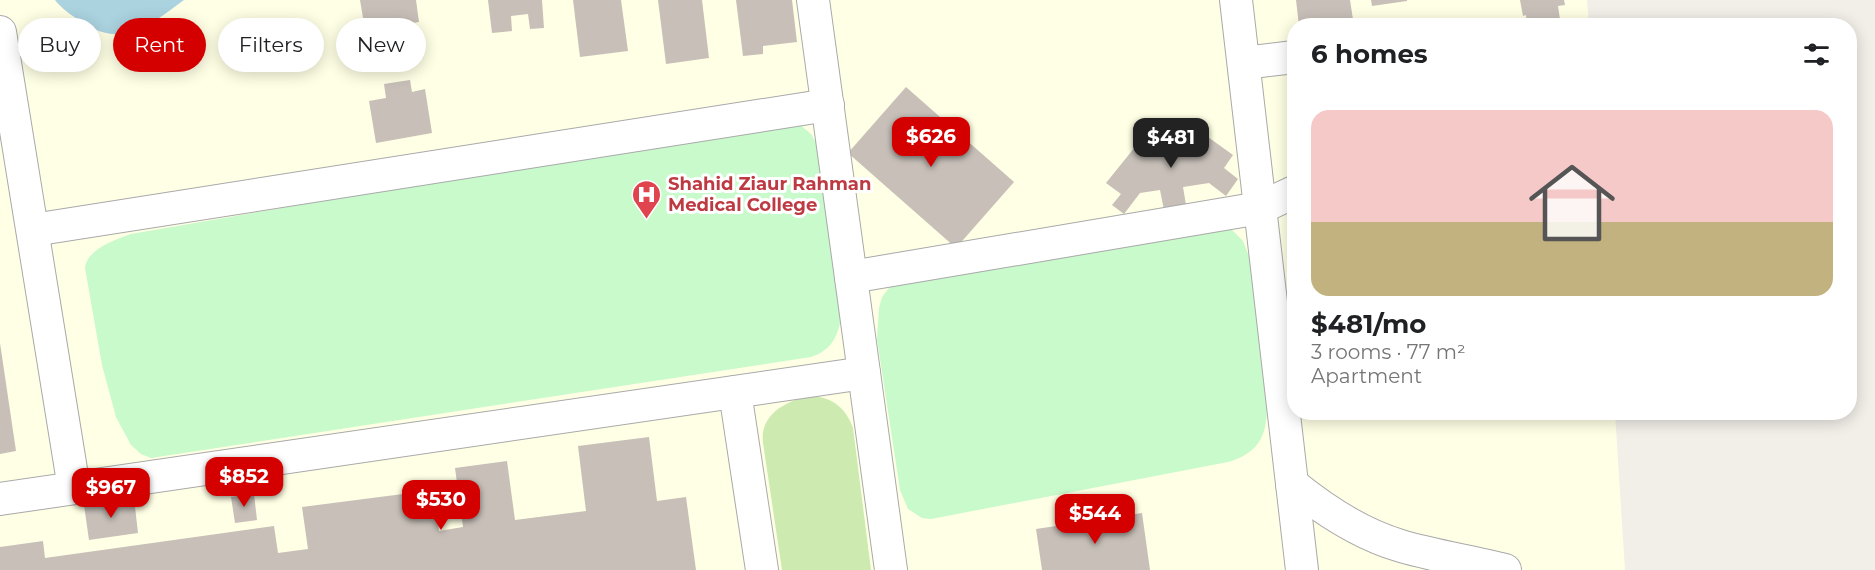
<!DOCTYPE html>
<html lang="en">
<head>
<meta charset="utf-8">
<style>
	:root { --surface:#fff; --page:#f2f2f2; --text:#202124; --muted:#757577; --line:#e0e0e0; --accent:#d40000 }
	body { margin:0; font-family:Montserrat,sans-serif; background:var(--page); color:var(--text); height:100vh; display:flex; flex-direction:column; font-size:22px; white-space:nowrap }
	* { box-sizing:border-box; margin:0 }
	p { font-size:20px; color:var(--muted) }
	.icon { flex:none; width:33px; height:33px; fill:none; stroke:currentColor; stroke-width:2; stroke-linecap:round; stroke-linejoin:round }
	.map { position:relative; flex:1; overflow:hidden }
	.details { position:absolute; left:1287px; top:18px; width:570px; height:402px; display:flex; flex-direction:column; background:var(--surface); border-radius:24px; box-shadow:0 3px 15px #0003 }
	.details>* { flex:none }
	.banner { position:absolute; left:18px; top:18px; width:570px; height:54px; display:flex; gap:12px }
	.price { position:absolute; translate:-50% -51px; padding:0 14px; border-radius:12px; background:var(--accent); color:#fff; font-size:20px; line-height:39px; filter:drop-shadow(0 2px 3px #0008) }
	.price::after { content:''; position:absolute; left:50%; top:36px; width:18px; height:14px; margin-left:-9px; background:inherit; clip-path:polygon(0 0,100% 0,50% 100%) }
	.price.current { background:#222; color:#fff }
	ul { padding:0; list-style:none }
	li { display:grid; align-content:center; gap:12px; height:318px; padding:0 24px }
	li+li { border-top:2px solid var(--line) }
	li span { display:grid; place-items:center; height:186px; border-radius:18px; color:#555 }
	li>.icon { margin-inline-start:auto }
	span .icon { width:108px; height:108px; fill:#fffc; stroke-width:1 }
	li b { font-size:26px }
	h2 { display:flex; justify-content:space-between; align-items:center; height:72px; padding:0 24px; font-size:26px }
	.pill { padding:0 21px; border-radius:27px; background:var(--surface); box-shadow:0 3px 15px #0003; font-size:21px; line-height:54px }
	.pill.current { background:var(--accent); color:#fff }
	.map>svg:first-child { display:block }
	.education { fill:#ffffe5 }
	.grass { fill:#cdebb0 }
	.park { fill:#c8facc }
	.water { fill:#aad3df }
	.building { fill:#c7bfb8 }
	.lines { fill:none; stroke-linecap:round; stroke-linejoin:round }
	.minor-casing { stroke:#a9a9a9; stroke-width:34 }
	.minor { stroke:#fff; stroke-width:32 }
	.labels { text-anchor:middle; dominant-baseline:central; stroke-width:6; stroke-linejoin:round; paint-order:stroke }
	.health-label { font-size:18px; font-weight:bold; fill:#be3a42; stroke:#fff; text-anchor:start }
</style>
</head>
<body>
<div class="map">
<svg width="1875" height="570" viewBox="0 0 1875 570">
	<rect width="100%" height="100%" fill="#f2efe9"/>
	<polygon class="education" points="0,0 1587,0 1589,25 1294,26 1294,412 1615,413 1625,570 0,570"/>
	<path class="grass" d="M813 396C834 398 846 409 853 428L871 570H782L763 443C759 414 788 399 813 396Z"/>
	<g class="park">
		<path d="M798 123 811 134 819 148 842 312C839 334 833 350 811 357L151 458 141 454 131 445 116 417 102 365 85 268C87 249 115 240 131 234L767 124Z"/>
		<path d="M1223 226 1231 229 1243 241 1252 264 1267 406C1267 437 1258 453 1228 462L931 519 922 518 908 509 900 490 877 339 879 308 882 297 892 284Z"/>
	</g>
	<path class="water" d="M55 0H184C148 26 123 50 80 21 70 14 62 9 55 0Z"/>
	<g class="building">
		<polygon points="360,0 416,0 419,22 365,30"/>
		<polygon points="488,0 542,0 544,28 530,29 528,14 511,16 512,31 492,33"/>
		<polygon points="573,0 621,0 628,51 580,57"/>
		<polygon points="658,0 702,0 709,58 666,64"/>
		<polygon points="736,0 792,0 797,42 763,46 763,54 743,56"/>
		<polygon points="1296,0 1350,0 1354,26 1299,26"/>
		<polygon points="1371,0 1407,0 1407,1 1372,6"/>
		<polygon points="1520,0 1564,0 1565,5 1558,6 1561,26 1527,26 1526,15 1523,16"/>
		<polygon points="410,80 412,92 425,89 432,133 376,143 369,101 386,98 384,84"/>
		<polygon points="906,87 1014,182 956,248 848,153"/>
		<polygon points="1170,123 1176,153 1194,127 1233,155 1224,168 1238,179 1226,196 1209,183 1183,187 1186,205 1164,210 1160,190 1140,193 1124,214 1112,205 1121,194 1106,183 1139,142 1152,152 1148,128"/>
		<polygon points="0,343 16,451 0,454"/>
		<polygon points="649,437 657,501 686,497 696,570 0,570 0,547 43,541 45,558 274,526 278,553 308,549 302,507 434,490 439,531 463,527 455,468 507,461 515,520 586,511 578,446"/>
		<polygon points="254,494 257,520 235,523 231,497"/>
		<polygon points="134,498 138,533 89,540 84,505"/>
		<polygon points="1142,513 1150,570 1042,570 1036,529"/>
	</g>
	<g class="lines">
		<defs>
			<g id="minor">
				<polyline points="813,0 891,570"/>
				<polyline points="1236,0 1302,570"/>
				<polyline points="0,32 74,488"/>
				<polyline points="1244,63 1294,57"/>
				<polyline points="33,230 828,105"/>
				<polyline points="851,277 1260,208 1294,192"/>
				<polyline points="735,392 762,570"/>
				<path d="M1292 484C1325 511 1360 534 1401 546 1435 556 1470 561 1505 570"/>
				<polyline points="0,499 864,373"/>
			</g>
		</defs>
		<use href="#minor" class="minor-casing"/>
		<use href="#minor" class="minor"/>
	</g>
	<defs>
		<symbol id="hospital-pin" viewBox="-11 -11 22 30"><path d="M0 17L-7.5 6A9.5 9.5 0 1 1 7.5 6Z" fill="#e0444e" stroke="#fff"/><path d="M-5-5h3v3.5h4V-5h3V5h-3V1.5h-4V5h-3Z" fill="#fff"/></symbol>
	</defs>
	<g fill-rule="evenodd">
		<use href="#hospital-pin" x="630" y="178" width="33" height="45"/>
	</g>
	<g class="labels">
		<g class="health-label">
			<text x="668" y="184">Shahid Ziaur Rahman<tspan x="668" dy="21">Medical College</tspan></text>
		</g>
	</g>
</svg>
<b class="price" style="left:931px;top:168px">$626</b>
<b class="price current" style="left:1171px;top:169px">$481</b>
<b class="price" style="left:244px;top:508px">$852</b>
<b class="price" style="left:111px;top:519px">$967</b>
<b class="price" style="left:441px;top:531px">$530</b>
<b class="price" style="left:1095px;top:545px">$544</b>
<div class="banner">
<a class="pill">Buy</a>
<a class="pill current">Rent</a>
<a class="pill">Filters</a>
<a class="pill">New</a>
</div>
<section class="details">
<h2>6 homes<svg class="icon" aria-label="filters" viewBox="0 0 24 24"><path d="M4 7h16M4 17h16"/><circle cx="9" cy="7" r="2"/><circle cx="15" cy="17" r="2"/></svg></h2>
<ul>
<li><span style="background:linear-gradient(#f6c9c9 60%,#c2b280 0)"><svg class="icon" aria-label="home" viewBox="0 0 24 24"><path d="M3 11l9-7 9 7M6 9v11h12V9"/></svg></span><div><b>$481/mo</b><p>3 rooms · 77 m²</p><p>Apartment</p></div></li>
</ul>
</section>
</div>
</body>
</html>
